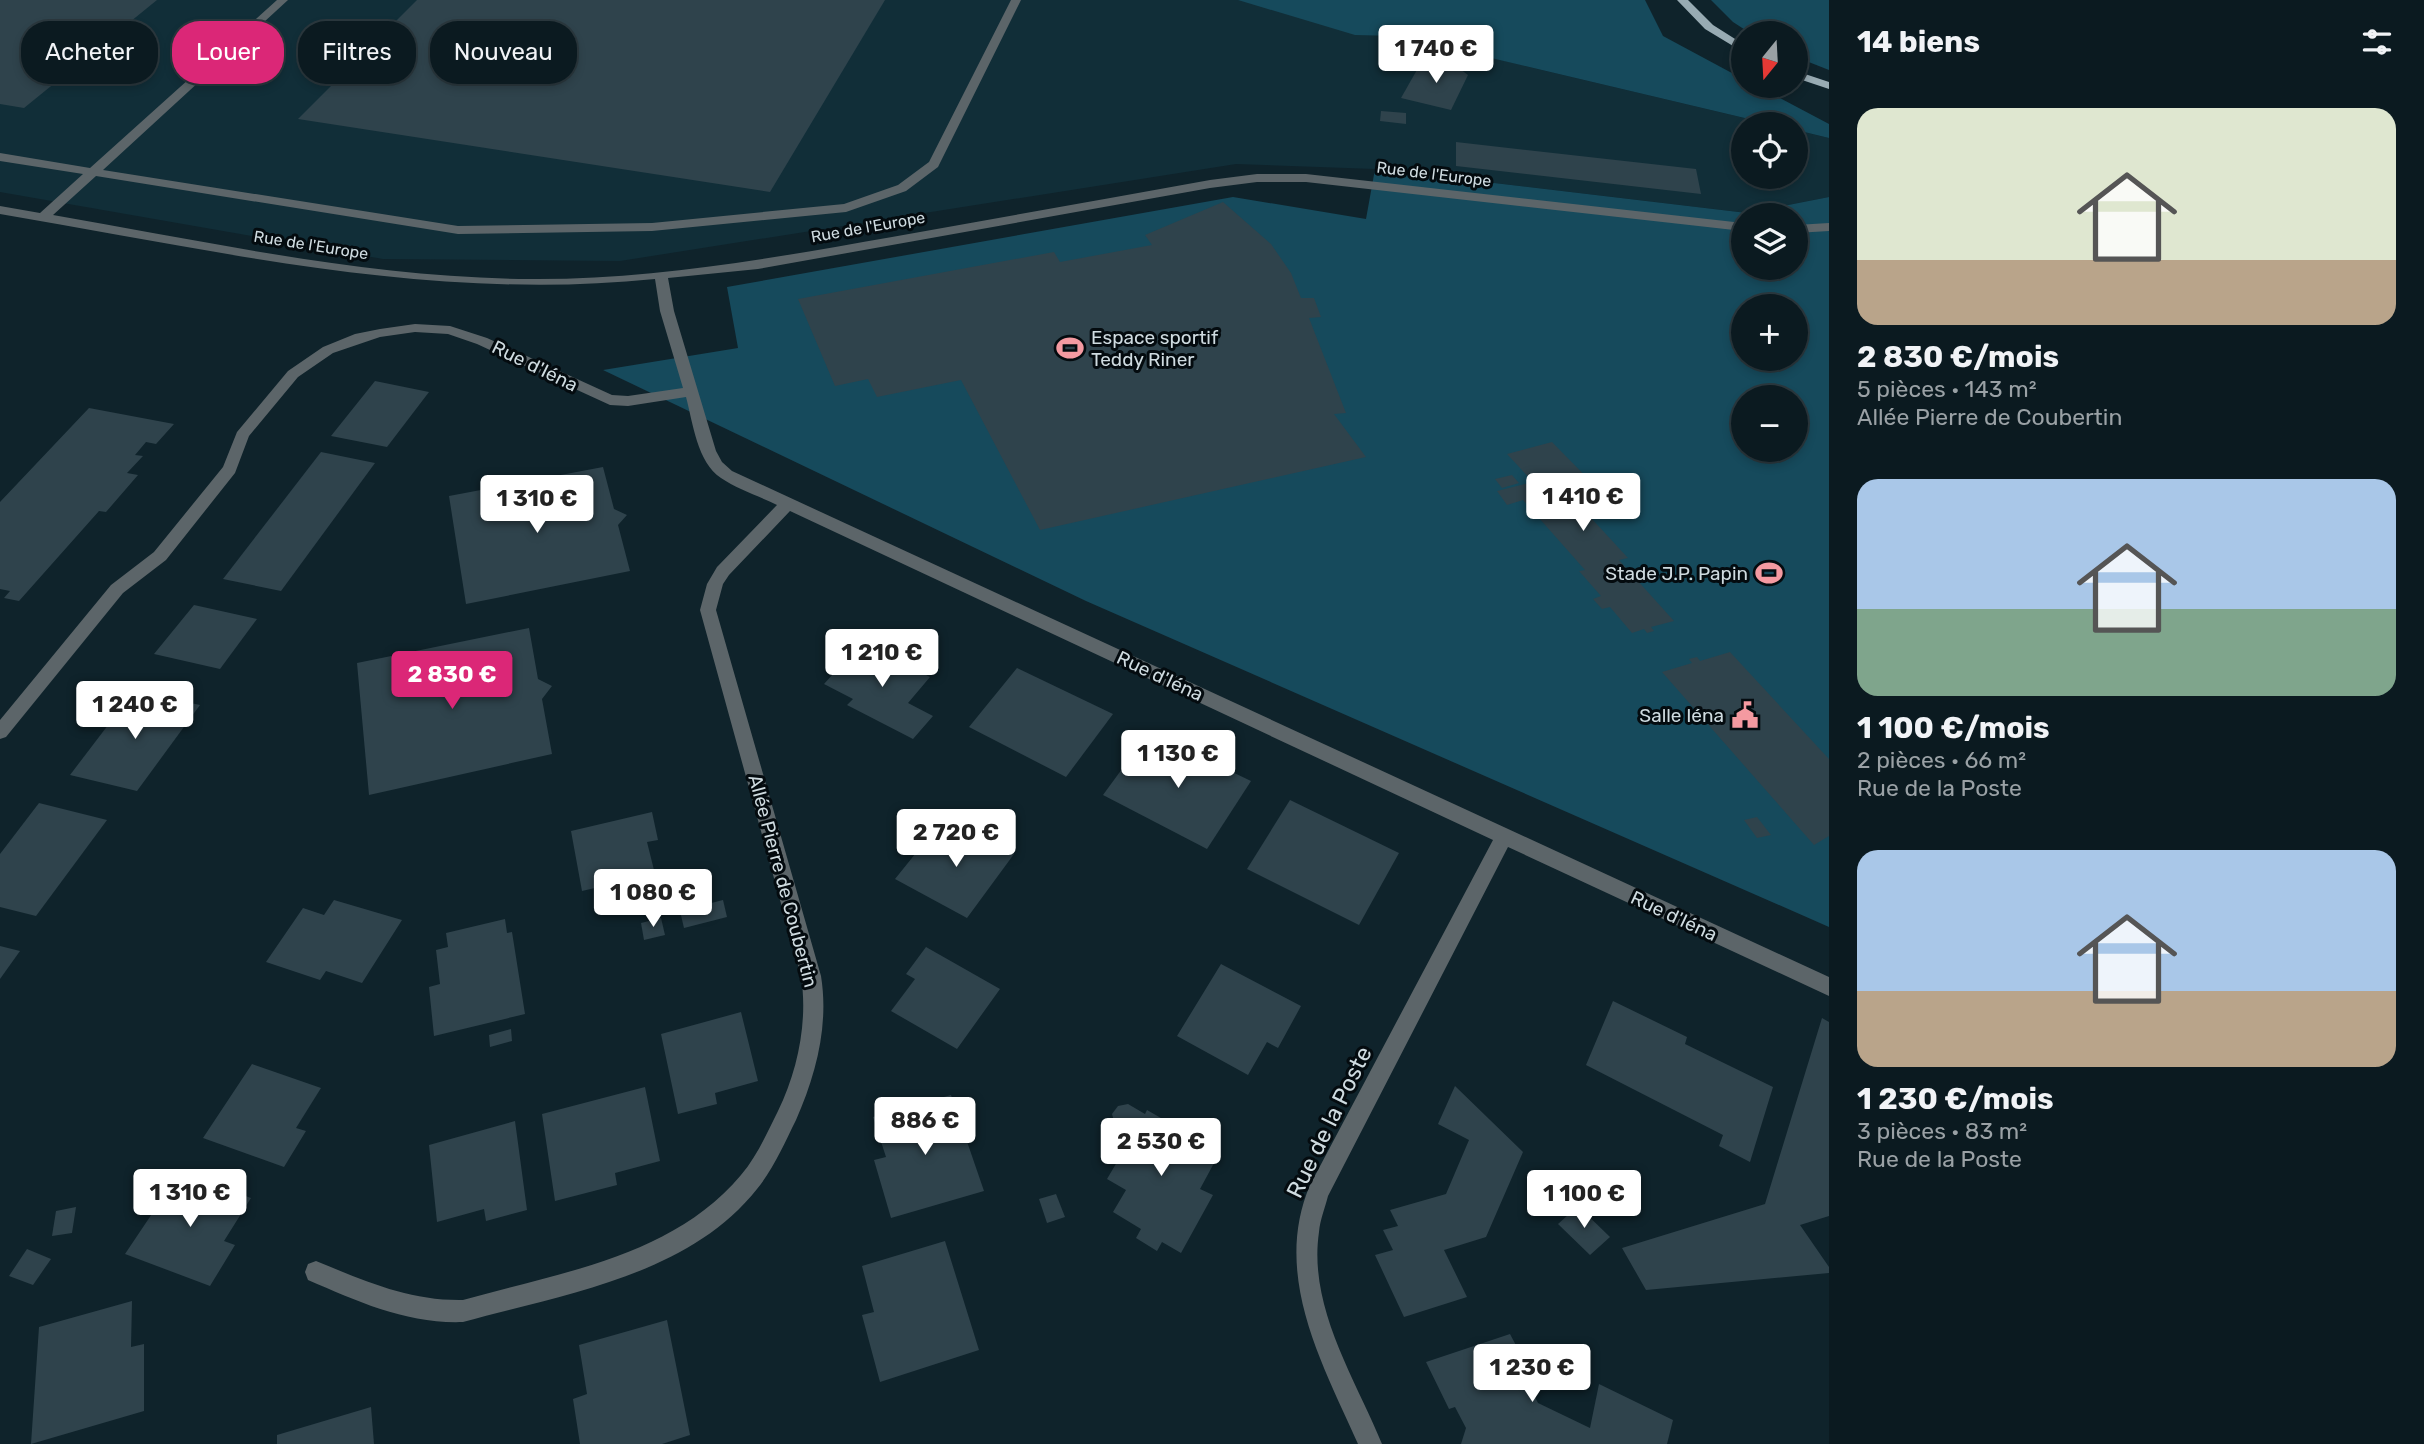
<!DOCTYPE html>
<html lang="fr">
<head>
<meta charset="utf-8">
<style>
	:root { --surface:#0b1a20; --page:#19272d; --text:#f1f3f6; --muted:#9aa1a5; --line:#2b383e; --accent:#db2777 }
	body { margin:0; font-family:Rubik,sans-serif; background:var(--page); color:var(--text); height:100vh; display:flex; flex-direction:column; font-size:26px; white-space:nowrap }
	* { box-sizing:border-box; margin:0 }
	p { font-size:23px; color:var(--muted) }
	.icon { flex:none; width:38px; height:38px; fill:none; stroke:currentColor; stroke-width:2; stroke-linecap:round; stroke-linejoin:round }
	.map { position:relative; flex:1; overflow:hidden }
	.side { display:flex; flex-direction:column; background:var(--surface); width:595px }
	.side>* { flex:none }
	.hud { position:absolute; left:21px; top:21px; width:665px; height:63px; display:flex; gap:14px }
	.needle { width:46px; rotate:198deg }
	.fabs { position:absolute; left:1731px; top:21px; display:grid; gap:14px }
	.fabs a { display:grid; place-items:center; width:77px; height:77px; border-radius:50%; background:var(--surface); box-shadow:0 4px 10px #0003,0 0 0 2px var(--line); font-size:35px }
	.price { position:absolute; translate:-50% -60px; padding:0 16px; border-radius:7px; background:#fff; color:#222; font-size:23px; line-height:46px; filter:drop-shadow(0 2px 4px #0008) }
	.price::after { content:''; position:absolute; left:50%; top:42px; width:21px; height:16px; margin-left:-10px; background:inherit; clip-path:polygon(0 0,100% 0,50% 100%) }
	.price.active { background:var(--accent); color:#fff }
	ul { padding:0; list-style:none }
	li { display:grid; align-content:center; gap:14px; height:371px; padding:0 28px }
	li span { display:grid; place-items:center; height:217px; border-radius:21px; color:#555 }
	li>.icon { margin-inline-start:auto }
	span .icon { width:126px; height:126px; fill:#fffc; stroke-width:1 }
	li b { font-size:30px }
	h2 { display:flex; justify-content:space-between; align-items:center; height:84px; padding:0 28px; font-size:30px }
	.tag { padding:0 24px; border-radius:28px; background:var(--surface); box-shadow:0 4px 10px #0003,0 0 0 2px var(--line); font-size:24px; line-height:63px }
	.tag.active { background:var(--accent); color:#fff }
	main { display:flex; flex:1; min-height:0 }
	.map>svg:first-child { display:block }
	.built { fill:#112e38 }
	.green { fill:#164a5c; fill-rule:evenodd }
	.building { fill:#2f434c }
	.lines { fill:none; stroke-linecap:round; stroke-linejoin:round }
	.minor { fill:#5c6569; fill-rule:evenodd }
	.major { fill:#98abb3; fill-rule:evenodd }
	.labels { text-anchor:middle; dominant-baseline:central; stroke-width:6; stroke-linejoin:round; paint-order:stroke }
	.far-street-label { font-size:16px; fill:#cfdbe0; stroke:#040b0f }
	.poi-label { font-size:19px; fill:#cfdbe0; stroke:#040b0f; text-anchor:end }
	.street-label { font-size:19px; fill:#cfdbe0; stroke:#040b0f }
	.near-street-label { font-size:23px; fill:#cfdbe0; stroke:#040b0f }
</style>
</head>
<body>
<main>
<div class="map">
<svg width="1829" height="1444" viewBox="0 0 1829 1444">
	<rect width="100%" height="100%" fill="#0f232b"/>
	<polygon class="built" points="0,0 1463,0 1399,36 1770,124 1743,124 1743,177 1796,177 1796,130 1829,138 1829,197 1747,213 1375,169 1236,164 620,261 383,259 0,192"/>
	<g class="green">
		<polygon points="1238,0 1645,0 1663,36 1743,79 1743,86 1757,86 1829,124 1829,138 1796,130 1796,124 1770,124 1398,36 1355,35"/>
		<polygon points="1711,0 1829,0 1829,70 1796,57 1796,33 1750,33 1733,22"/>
		<path d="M1375 169 1747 213 1829 197V927L1086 601 603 370 738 348 727 287 1233 197 1366 219ZM1743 215H1796V268H1743ZM1743 306H1796V359H1743ZM1743 397H1796V450H1743Z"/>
	</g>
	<g class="building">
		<polygon points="0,0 157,0 24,108 0,104"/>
		<polygon points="417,0 885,0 770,192 298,119"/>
		<polygon points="1422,61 1460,69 1468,75 1451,110 1401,98"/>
		<polygon points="1381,111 1406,113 1406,124 1380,121"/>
		<polygon points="1456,142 1696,169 1701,194 1456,166"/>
		<polygon points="1223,202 1271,244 1291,273 1301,298 1314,298 1321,317 1309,318 1346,413 1334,414 1366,457 1040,530 961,380 877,397 868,379 835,386 798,299 1054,252 1060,262 1152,245 1145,235"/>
		<polygon points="375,381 429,392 387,447 331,436"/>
		<polygon points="89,408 174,424 156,444 146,442 135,455 143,456 127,473 138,475 106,512 99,511 19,601 4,598 10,591 0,589 0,502"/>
		<polygon points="1552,442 1608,499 1581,507 1628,558 1619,560 1674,621 1651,627 1654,631 1647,633 1644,629 1632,633 1610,607 1602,609 1593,599 1601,596 1579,571 1585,570 1523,500 1507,505 1497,491 1533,482 1507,454"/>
		<polygon points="321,452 375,463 281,591 223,579"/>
		<polygon points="603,467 614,509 627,515 618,525 630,571 466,604 449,496"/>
		<polygon points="1512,475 1519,483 1502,488 1495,479"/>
		<polygon points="194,605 257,619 220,669 154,654"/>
		<polygon points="529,628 538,679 552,686 542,699 552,754 369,795 357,663"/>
		<polygon points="861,643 930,677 908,703 933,716 913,739 847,705 853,699 824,684"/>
		<polygon points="1730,652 1829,759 1829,836 1814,845 1662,672 1692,663 1689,659 1697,657 1700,661"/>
		<polygon points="1017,668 1113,714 1066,777 969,727"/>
		<polygon points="134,691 200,705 137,791 70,775"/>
		<polygon points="1149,732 1251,781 1207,849 1103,795"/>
		<polygon points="1290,800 1399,853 1359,925 1247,869"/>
		<polygon points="39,803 107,820 36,916 0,907 0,854"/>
		<polygon points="652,812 658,840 647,842 655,874 582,891 571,831"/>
		<polygon points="1757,817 1771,835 1757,838 1744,820"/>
		<polygon points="954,822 1014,854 967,918 895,879 924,843 933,848"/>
		<polygon points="334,900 402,920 362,983 326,971 320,980 266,962 303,908 324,915"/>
		<polygon points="723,900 727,917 684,928 680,911"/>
		<polygon points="661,918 665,935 644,940 641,923"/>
		<polygon points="505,919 507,933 512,932 525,1014 434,1036 429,987 440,984 436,950 448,947 446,933"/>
		<polygon points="0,946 20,951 0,979"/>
		<polygon points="926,947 1000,989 957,1049 891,1011 915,979 906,974"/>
		<polygon points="1221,964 1301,1006 1278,1048 1267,1042 1248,1075 1177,1036"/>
		<polygon points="1613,1001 1687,1037 1685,1044 1773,1087 1750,1162 1719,1146 1723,1135 1586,1065"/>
		<polygon points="741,1012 758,1081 715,1093 717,1104 678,1114 661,1034"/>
		<polygon points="1822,1018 1829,1022 1829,1216 1800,1225 1829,1267 1829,1273 1646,1290 1622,1248 1765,1204"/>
		<polygon points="511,1029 512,1041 490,1047 489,1035"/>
		<polygon points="252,1064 321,1088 296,1128 306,1131 284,1167 203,1138"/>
		<polygon points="1455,1086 1523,1152 1486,1237 1444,1250 1467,1297 1404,1317 1375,1255 1393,1250 1383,1230 1398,1226 1390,1210 1446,1194 1469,1140 1438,1124"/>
		<polygon points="645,1087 660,1161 615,1173 617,1185 555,1201 542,1114"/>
		<polygon points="951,1095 984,1191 891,1218 874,1160 886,1157 873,1117"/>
		<polygon points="1128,1104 1145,1114 1147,1110 1220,1152 1200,1189 1213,1195 1181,1253 1162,1242 1157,1251 1136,1238 1141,1229 1113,1212 1126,1190 1107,1179 1133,1135 1115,1125 1112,1114 1118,1106"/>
		<polygon points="515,1121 527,1210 486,1221 484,1209 437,1222 429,1145"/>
		<polygon points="180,1172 251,1198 224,1241 235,1245 210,1286 125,1254"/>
		<polygon points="1056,1194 1065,1217 1047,1223 1039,1199"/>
		<polygon points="1578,1206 1610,1237 1590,1255 1558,1224"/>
		<polygon points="76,1207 72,1233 52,1236 56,1211"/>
		<polygon points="945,1241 979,1350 880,1382 862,1315 874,1312 862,1266"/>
		<polygon points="27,1249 51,1259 33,1285 9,1276"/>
		<polygon points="132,1301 131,1347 144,1344 144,1411 31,1444 39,1327"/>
		<polygon points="667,1320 690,1435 662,1444 580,1444 573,1399 587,1394 579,1345"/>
		<polygon points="1510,1334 1539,1389 1532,1391 1538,1403 1590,1428 1599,1384 1673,1420 1667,1444 1461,1444 1466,1428 1455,1407 1449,1409 1426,1362"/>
		<polygon points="371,1407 374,1444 277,1444 277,1435"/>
	</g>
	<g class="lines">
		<g class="minor">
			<path d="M277 0H288L103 170 458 226 652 223 844 204 898 185 929 162 1011 0H1021L938 167 906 191 846 212 652 231 458 234 96 176 53 215C210 242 369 278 530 279 651 280 773 258 892 237 998 218 1104 199 1210 180L1257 174H1306L1743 223V231L1306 182H1257L1210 188 758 269 668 278 674 311 716 451 722 462 732 471 1829 977V996L1508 847 1328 1196C1325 1208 1320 1220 1319 1232 1308 1307 1355 1378 1382 1444H1358C1322 1363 1272 1275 1310 1185L1493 840 790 511 729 575 723 584 716 610 821 976C829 1025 816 1075 796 1120 784 1144 774 1168 757 1189 688 1276 564 1294 463 1322 407 1324 359 1302 308 1280L305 1272 308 1264 316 1261C365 1281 409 1301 463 1300 561 1272 672 1257 741 1175 757 1156 767 1133 778 1111 798 1070 808 1021 801 976L700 610 707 584 717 567 777 505C759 496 737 489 721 478 697 462 693 423 686 397L628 406 610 405 477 344 448 334 415 332 380 337 333 353 298 377 249 436 235 473 166 560 123 593 6 737 0 739V720L111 585 154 552 223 467 237 432 288 371 323 347 355 334 380 329 415 324 450 326 487 338 612 395 628 396 683 388 660 311 655 279C432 302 219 251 0 214V206L40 213 83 174 0 161V153L90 168Z"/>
			<polygon points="1829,223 1829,231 1796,233 1796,225"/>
		</g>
		<g class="major">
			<polygon points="1677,0 1688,0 1713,25 1743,44 1743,52 1705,29"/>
			<polygon points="1796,71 1829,82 1829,89 1796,78"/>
		</g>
	</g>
	<defs>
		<symbol id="stadium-bare" viewBox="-9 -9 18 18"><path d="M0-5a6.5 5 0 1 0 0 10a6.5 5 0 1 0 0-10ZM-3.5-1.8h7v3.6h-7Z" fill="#f49aa1" stroke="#040b0f" stroke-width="2.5" paint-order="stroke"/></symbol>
		<symbol id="civic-bare" viewBox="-9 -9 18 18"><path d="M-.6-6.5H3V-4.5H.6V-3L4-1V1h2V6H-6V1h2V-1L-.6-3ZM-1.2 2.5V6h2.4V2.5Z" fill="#f49aa1" stroke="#040b0f" stroke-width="2.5" paint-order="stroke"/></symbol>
	</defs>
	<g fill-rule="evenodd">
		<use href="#stadium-bare" x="1051" y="329" width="38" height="38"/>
		<use href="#stadium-bare" x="1750" y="554" width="38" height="38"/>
		<use href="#civic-bare" x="1726" y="696" width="38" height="38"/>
	</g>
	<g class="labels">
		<g class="far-street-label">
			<text transform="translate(1434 174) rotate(7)">Rue de l'Europe</text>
			<text transform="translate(868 227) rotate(-10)">Rue de l'Europe</text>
			<text transform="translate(311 245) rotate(9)">Rue de l'Europe</text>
		</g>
		<g class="poi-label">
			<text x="1091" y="337" text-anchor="start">Espace sportif<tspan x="1091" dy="22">Teddy Riner</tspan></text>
			<text x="1748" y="573">Stade J.P. Papin</text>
			<text x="1724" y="715">Salle Iéna</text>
		</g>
		<g class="street-label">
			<text transform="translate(535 366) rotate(26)">Rue d'Iéna</text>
			<text transform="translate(1160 676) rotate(25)">Rue d'Iéna</text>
			<text transform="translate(783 881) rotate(75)">Allée Pierre de Coubertin</text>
			<text transform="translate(1674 916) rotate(25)">Rue d'Iéna</text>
		</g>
		<g class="near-street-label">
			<text transform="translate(1329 1122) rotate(-64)">Rue de la Poste</text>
		</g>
	</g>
</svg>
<div class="fabs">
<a><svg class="needle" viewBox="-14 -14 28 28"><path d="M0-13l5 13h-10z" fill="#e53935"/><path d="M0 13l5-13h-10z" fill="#9aa1a5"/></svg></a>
<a><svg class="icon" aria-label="locate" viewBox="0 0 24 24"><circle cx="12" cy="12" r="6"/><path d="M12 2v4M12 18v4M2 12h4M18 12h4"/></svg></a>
<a><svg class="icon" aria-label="layers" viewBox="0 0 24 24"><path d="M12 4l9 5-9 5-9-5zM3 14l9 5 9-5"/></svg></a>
<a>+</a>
<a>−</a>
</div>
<b class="price" style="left:1436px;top:85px">1 740 €</b>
<b class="price" style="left:1583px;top:533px">1 410 €</b>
<b class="price" style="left:537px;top:535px">1 310 €</b>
<b class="price" style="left:882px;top:689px">1 210 €</b>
<b class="price active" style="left:452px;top:711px">2 830 €</b>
<b class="price" style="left:135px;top:741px">1 240 €</b>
<b class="price" style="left:1178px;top:790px">1 130 €</b>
<b class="price" style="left:956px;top:869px">2 720 €</b>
<b class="price" style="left:653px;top:929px">1 080 €</b>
<b class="price" style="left:925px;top:1157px">886 €</b>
<b class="price" style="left:1161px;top:1178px">2 530 €</b>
<b class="price" style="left:190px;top:1229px">1 310 €</b>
<b class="price" style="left:1584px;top:1230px">1 100 €</b>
<b class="price" style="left:1532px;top:1404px">1 230 €</b>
<div class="hud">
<a class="tag">Acheter</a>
<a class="tag active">Louer</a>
<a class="tag">Filtres</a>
<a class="tag">Nouveau</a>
</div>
</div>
<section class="side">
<h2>14 biens<svg class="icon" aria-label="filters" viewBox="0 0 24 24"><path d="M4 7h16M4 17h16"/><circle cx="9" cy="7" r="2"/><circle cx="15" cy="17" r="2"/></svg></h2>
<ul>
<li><span style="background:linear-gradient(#dfe7d0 70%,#b9a48a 0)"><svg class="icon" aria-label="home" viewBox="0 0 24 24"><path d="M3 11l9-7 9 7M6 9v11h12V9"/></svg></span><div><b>2 830 €/mois</b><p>5 pièces · 143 m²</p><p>Allée Pierre de Coubertin</p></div></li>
<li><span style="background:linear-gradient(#a9c7e8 60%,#7fa58c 0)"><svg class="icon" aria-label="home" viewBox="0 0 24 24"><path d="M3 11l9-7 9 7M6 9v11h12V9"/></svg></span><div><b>1 100 €/mois</b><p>2 pièces · 66 m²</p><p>Rue de la Poste</p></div></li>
<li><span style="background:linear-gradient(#a9c7e8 65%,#b9a48a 0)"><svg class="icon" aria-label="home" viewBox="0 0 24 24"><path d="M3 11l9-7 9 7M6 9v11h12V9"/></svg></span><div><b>1 230 €/mois</b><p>3 pièces · 83 m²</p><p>Rue de la Poste</p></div></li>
</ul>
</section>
</main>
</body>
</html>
